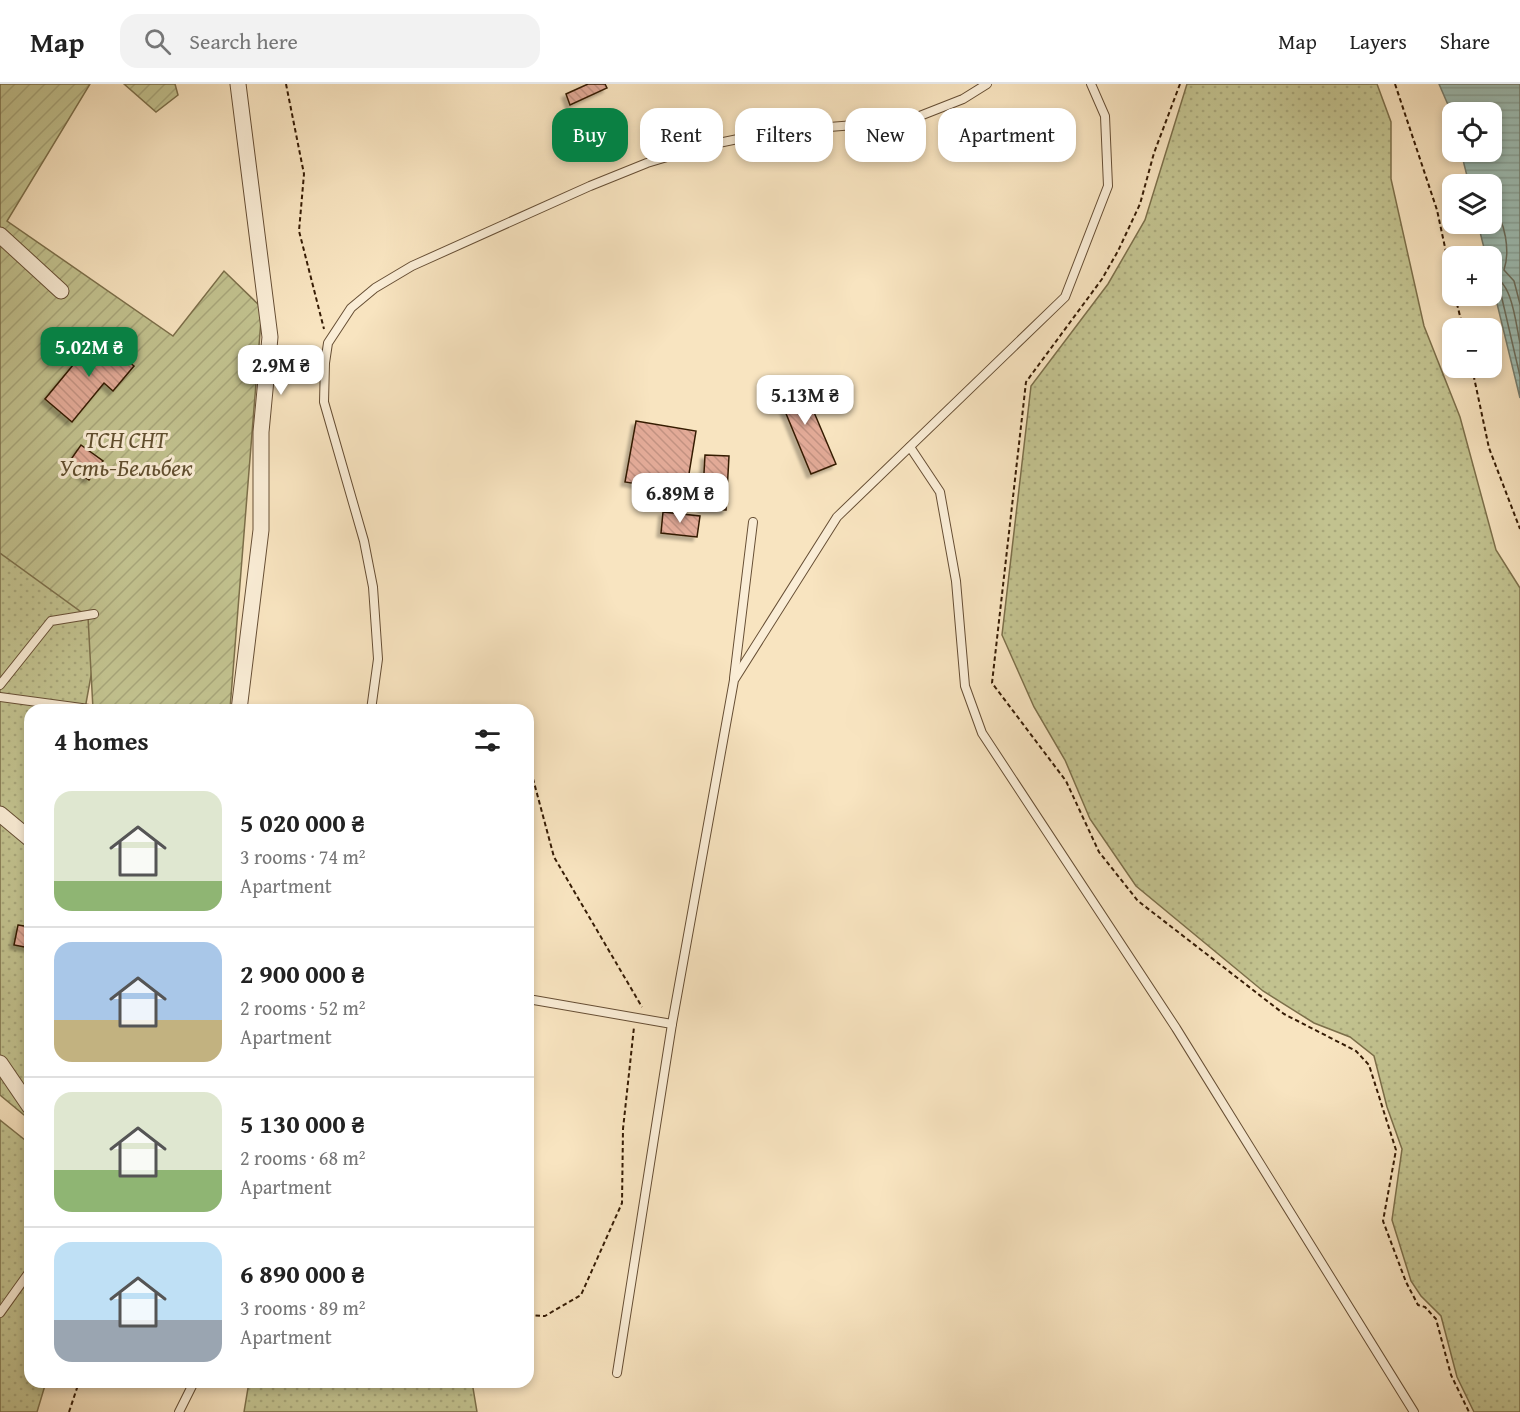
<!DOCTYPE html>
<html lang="en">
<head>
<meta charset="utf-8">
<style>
	:root { --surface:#fff; --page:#f2f2f2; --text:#222; --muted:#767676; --line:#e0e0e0; --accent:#0b8043 }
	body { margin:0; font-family:"Gentium Book Plus",serif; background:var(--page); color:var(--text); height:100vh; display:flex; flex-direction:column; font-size:22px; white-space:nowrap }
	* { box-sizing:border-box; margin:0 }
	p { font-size:20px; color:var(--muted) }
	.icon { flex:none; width:33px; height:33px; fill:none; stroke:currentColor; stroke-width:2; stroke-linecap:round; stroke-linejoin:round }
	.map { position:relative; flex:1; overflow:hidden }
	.details { position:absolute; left:24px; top:620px; width:510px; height:684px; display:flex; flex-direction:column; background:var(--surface); border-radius:18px; box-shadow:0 3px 9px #0003 }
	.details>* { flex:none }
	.hud { position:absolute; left:552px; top:24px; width:570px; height:54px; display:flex; gap:12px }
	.tools { position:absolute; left:1442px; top:18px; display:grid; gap:12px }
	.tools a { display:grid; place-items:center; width:60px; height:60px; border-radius:12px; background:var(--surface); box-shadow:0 3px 9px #0003; font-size:30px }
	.price { position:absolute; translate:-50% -51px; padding:0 14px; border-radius:12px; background:#fff; color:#222; font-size:20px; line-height:39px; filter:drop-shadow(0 2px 3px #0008) }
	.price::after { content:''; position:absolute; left:50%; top:36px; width:18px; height:14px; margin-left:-9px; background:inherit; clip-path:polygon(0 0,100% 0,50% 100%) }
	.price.selected { background:var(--accent); color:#fff }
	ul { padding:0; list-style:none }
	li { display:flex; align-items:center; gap:18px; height:150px; padding:0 30px }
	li+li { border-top:2px solid var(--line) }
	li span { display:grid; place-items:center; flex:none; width:168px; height:120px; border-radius:18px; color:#555 }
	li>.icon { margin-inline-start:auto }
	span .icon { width:72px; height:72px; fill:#fffc; stroke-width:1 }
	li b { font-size:26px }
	h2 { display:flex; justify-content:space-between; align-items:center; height:72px; padding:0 30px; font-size:26px }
	.chip { padding:0 21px; border-radius:18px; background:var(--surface); box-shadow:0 3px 9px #0003; font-size:21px; line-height:54px }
	.chip.selected { background:var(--accent); color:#fff }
	header { display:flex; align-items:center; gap:36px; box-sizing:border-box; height:84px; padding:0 30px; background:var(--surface); border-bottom:2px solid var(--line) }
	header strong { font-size:28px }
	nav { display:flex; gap:33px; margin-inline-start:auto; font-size:21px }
	.search { width:420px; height:54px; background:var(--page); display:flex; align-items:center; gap:15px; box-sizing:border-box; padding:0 21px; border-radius:18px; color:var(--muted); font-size:22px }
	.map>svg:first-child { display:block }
	.grass { fill:url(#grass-dots); stroke:#7c6f4a; stroke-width:1.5 }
	.garden { fill:url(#garden-furrows); stroke:#7c6f4a; stroke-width:1.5 }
	.water { fill:url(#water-rules); stroke:#747d6f; stroke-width:1.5 }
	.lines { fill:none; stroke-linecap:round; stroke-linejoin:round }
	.shore { stroke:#6a6d5d; stroke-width:1.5 }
	.building { fill:url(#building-back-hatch); stroke:#361c05; stroke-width:1.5; filter:url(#shadow) }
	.service-casing { stroke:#664e34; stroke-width:10 }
	.minor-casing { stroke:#664e34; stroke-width:17 }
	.path { stroke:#361c05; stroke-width:2; stroke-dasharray:4.5 3; stroke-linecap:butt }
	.service { stroke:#faedd6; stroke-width:8 }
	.minor { stroke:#faedd6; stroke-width:15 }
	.labels { text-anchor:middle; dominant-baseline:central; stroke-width:6; stroke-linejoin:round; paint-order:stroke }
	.park-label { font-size:24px; font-style:italic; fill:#604e2e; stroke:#faedd6 }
</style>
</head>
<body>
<header>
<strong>Map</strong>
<div class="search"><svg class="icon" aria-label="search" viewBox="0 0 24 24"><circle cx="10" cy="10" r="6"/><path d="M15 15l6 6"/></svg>Search here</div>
<nav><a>Map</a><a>Layers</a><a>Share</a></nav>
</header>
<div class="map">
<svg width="1520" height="1328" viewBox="0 0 1520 1328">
	<defs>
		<pattern id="grass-dots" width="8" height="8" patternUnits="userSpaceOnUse" patternTransform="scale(1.5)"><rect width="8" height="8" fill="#c2c28f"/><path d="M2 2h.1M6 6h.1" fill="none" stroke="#a7a67a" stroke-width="1.8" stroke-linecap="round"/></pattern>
		<pattern id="garden-furrows" width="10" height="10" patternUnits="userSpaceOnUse" patternTransform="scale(1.5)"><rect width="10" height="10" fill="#c2c28f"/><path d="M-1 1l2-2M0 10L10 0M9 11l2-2" fill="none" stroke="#a7a67a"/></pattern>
		<pattern id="water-rules" width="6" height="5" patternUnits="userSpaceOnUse" patternTransform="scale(1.5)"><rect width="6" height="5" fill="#9dbeb5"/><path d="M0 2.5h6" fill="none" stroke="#88a39a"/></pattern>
		<pattern id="building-back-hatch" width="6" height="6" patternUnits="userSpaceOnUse" patternTransform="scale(1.5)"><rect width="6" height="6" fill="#e2aa97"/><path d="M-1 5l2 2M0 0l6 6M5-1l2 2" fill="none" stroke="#c29281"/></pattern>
		<filter id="shadow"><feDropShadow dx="-4" dy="4" stdDeviation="1.5" flood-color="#0004"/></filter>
	</defs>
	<rect width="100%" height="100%" fill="#f8e4c0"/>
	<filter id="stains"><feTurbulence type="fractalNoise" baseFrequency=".00333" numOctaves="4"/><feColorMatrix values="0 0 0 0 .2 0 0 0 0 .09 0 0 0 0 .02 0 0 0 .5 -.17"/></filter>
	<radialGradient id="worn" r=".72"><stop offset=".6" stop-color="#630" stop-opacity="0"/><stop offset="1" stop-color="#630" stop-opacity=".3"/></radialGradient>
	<g class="grass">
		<polygon points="1187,0 1377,0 1391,38 1391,95 1424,242 1460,333 1496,466 1520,504 1520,1328 1474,1328 1457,1293 1441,1232 1421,1212 1411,1197 1392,1136 1402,1065 1387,1023 1374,972 1350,953 1314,939 1263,907 1136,802 1090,735 1065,676 1034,623 1002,551 1031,302 1108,200 1145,136"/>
		<polygon points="0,468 103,525 85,625 30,626 30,945 27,962 30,971 30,1036 0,1011"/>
		<polygon points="0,1036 30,1060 30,1298 46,1298 37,1328 0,1328"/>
		<polygon points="249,1298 472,1298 477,1328 244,1328"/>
	</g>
	<g class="garden">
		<polygon points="0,0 90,0 7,137 173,252 224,187 262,224 230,625 93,625 88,533 0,469"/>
		<polygon points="124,0 175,0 178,11 156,28"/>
	</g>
	<polygon class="water" points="1439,0 1520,0 1520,314 1491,195 1491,172 1486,172 1478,140 1491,140 1491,100 1469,100 1461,68 1491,68 1491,28 1452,30"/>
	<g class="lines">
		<g class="shore">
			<path d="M1491 122C1506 136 1510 168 1504 186L1514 197 1520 220"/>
			<path d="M1491 193C1512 194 1516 241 1520 259"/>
			<polyline points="1491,200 1500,206 1520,292"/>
		</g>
	</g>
	<g class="building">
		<polygon points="588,0 605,0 607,4 570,21 566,10"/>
		<polygon points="97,252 134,282 113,307 104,299 72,338 45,315"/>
		<polygon points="799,293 836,380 811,390 775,303"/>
		<polygon points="636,337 696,347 686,408 625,398"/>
		<polygon points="81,361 103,377 89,396 67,381"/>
		<polygon points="705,371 729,372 726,426 702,425"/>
		<polygon points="663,428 700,432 697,453 661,449"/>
		<polygon points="18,841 30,843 30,864 14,861"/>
	</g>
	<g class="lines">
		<defs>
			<g id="service">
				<polyline points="910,363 940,408 956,497 965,602 982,649 1176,944 1414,1328"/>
				<polyline points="734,594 753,438"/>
				<polyline points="0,601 51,537 94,530"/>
				<polyline points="0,613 89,625"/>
				<polyline points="371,626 378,575 373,503 364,457 324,318 325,279 328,259 351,224 375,204 412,182 590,102 647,79 704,62 777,47 907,37 963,15 987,0"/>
				<polyline points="528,915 672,940"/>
				<polyline points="0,1229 30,1187"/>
				<polyline points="617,1289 672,940 734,596 837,433 1065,213 1108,102 1105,32 1091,0"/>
				<polyline points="179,1328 194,1298"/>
			</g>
			<g id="minor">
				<polyline points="238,0 270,253 261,348 261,446 239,626"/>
				<polyline points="0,151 61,207"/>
				<polyline points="0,730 30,755"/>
				<polyline points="0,979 30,1023"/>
			</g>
		</defs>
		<use href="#service" class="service-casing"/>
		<use href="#minor" class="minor-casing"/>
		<g class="path">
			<polyline points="286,0 304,90 299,147 324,245"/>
			<polyline points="1180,0 1154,69 1140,120 1118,167 1102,195 1026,298 992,599 1066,697 1099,768 1138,817 1284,930 1356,967 1369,981 1396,1066 1383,1137 1406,1198 1418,1221 1425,1223 1436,1235 1451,1291 1469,1328"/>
			<polyline points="1395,0 1437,126 1452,196"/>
			<polyline points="1455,212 1463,244"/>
			<polyline points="1472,284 1489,364 1520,445"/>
			<polyline points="528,691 532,691 554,773 642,923"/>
			<polyline points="528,1231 545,1232 581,1211 622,1119 623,1045 634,943"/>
			<polyline points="69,1328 79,1298"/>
		</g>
		<use href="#service" class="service"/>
		<use href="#minor" class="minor"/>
	</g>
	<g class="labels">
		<g class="park-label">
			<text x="126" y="355">ТСН СНТ<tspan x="126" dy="28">Усть-Бельбек</tspan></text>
		</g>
	</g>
	<rect width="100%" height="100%" filter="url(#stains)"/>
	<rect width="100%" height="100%" fill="url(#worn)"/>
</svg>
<div class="tools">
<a><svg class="icon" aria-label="locate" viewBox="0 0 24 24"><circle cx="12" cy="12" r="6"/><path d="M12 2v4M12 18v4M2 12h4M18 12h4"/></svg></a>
<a><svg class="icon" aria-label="layers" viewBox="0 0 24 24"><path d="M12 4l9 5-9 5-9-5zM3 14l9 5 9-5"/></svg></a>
<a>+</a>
<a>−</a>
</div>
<b class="price selected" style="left:89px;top:294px">5.02M ₴</b>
<b class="price" style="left:281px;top:312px">2.9M ₴</b>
<b class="price" style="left:805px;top:342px">5.13M ₴</b>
<b class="price" style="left:680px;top:440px">6.89M ₴</b>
<div class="hud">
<a class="chip selected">Buy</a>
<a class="chip">Rent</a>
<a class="chip">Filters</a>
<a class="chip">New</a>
<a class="chip">Apartment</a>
</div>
<section class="details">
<h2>4 homes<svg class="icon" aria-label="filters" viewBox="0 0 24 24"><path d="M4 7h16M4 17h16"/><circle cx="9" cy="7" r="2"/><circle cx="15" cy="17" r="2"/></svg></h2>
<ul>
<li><span style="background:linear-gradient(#dfe7d0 75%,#8fb573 0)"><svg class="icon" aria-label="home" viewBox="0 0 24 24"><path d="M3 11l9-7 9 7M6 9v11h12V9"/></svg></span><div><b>5 020 000 ₴</b><p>3 rooms · 74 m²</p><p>Apartment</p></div></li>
<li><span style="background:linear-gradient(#a9c7e8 65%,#c2b280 0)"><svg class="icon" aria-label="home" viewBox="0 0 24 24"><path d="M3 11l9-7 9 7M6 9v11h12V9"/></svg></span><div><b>2 900 000 ₴</b><p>2 rooms · 52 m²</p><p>Apartment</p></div></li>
<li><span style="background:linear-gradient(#dfe7d0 65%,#8fb573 0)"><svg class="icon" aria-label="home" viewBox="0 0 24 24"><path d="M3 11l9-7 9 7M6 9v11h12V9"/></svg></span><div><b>5 130 000 ₴</b><p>2 rooms · 68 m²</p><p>Apartment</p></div></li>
<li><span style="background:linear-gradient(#bfe0f5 65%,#9aa5b1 0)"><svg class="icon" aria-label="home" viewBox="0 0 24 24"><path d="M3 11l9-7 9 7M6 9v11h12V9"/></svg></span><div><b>6 890 000 ₴</b><p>3 rooms · 89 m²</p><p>Apartment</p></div></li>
</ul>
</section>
</div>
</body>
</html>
